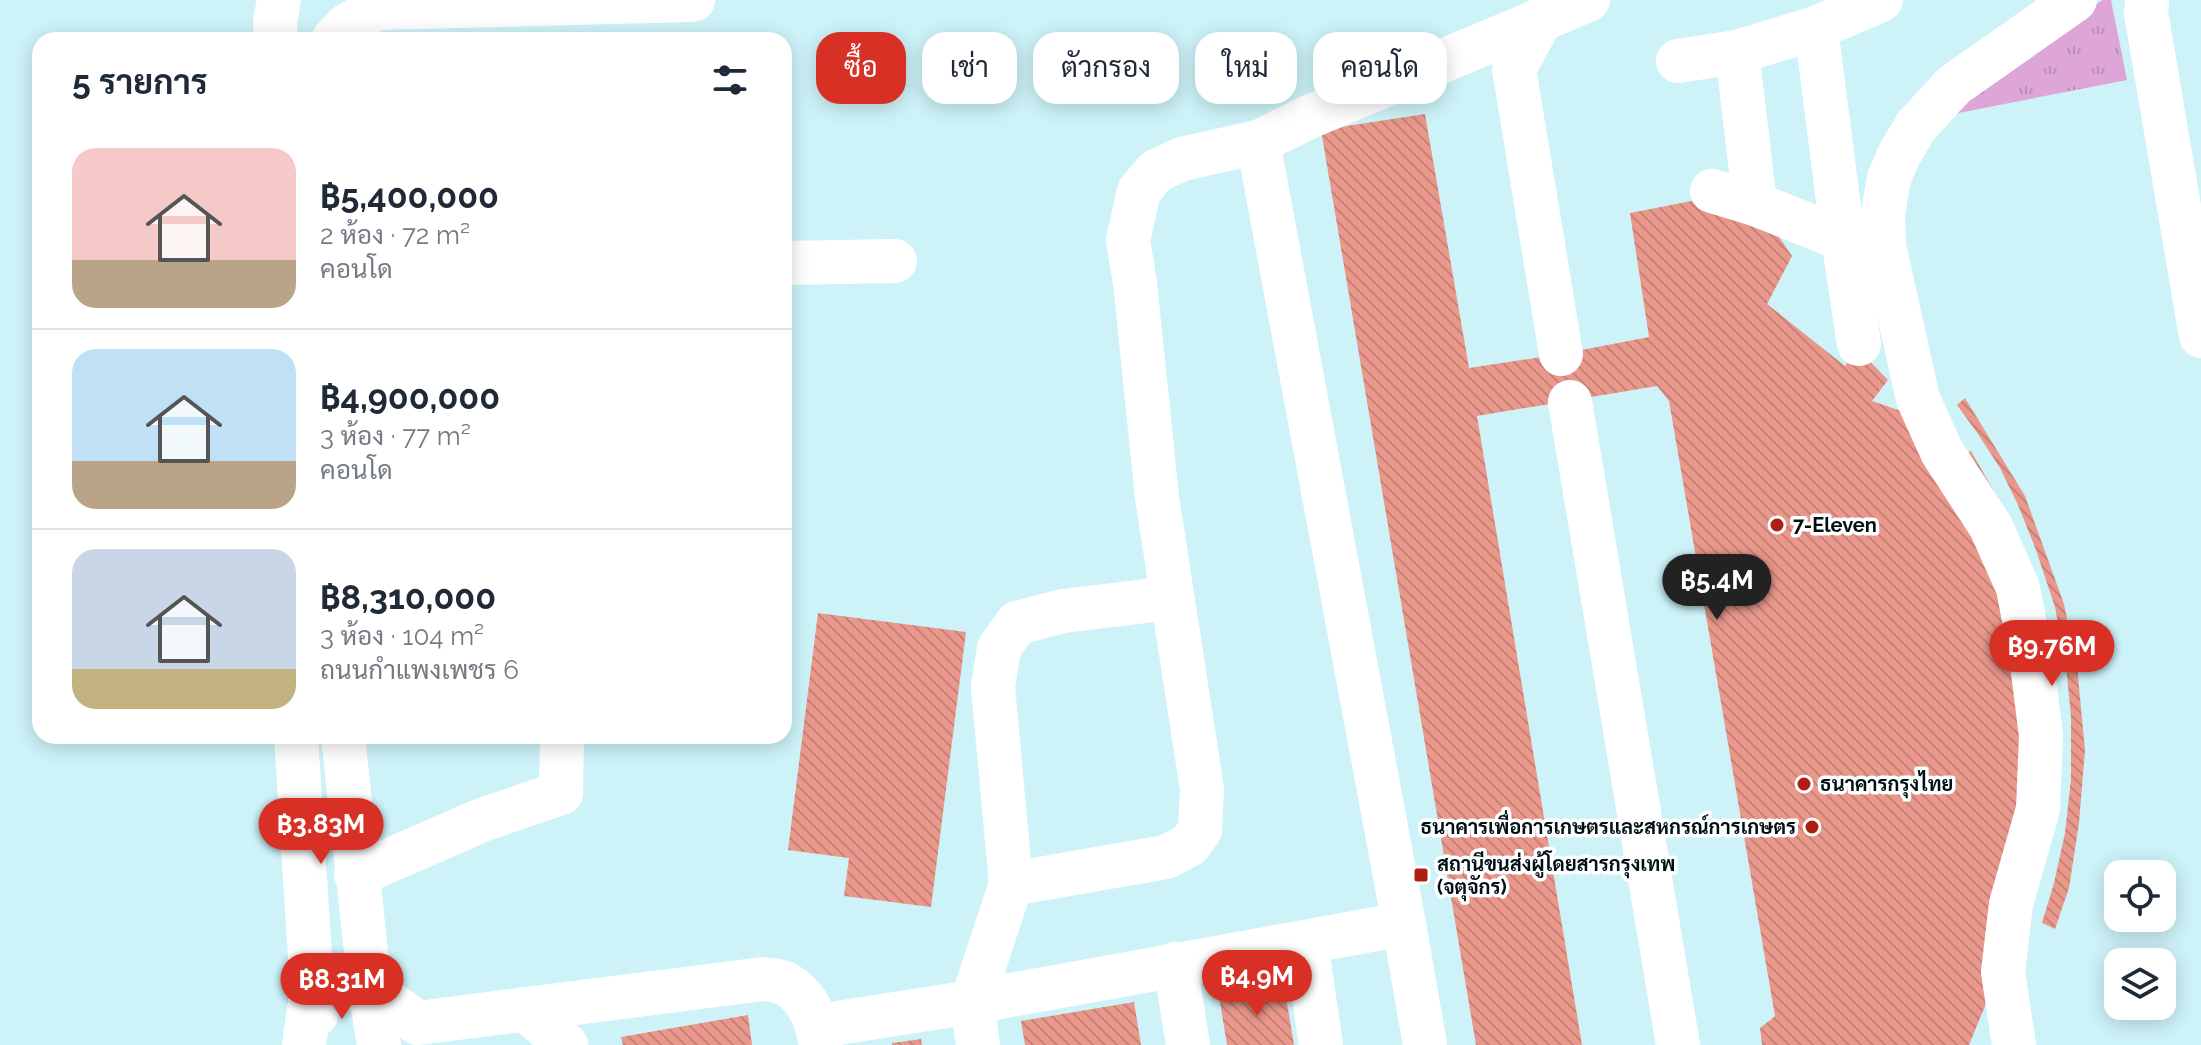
<!DOCTYPE html>
<html lang="th">
<head>
<meta charset="utf-8">
<style>
	:root { --surface:#fff; --page:#f2f2f3; --text:#1f2937; --muted:#747a83; --line:#e0e1e3; --accent:#d93025 }
	body { margin:0; font-family:Raleway,Sarabun,sans-serif; background:var(--page); color:var(--text); height:100vh; display:flex; flex-direction:column; font-size:30px; white-space:nowrap }
	* { box-sizing:border-box; margin:0 }
	p { font-size:26px; color:var(--muted) }
	.icon { flex:none; width:44px; height:44px; fill:none; stroke:currentColor; stroke-width:2; stroke-linecap:round; stroke-linejoin:round }
	.map { position:relative; flex:1; overflow:hidden }
	.panel { position:absolute; left:32px; top:32px; width:760px; height:712px; display:flex; flex-direction:column; background:var(--surface); border-radius:24px; box-shadow:0 4px 20px #0003 }
	.panel>* { flex:none }
	.top-card { position:absolute; left:816px; top:32px; width:760px; height:72px; display:flex; gap:16px }
	.tools { position:absolute; left:2104px; top:860px; display:grid; gap:16px }
	.tools a { display:grid; place-items:center; width:72px; height:72px; border-radius:16px; background:var(--surface); box-shadow:0 4px 20px #0003; font-size:40px }
	.price { position:absolute; translate:-50% -68px; padding:0 18px; border-radius:28px; background:var(--accent); color:#fff; font-size:26px; line-height:52px; filter:drop-shadow(0 2px 4px #0008) }
	.price::after { content:''; position:absolute; left:50%; top:48px; width:24px; height:18px; margin-left:-12px; background:inherit; clip-path:polygon(0 0,100% 0,50% 100%) }
	.price.current { background:#222; color:#fff }
	ul { padding:0; list-style:none }
	li { display:flex; align-items:center; gap:24px; height:200px; padding:0 40px }
	li+li { border-top:2px solid var(--line) }
	li span { display:grid; place-items:center; flex:none; width:224px; height:160px; border-radius:24px; color:#555 }
	li>.icon { margin-inline-start:auto }
	span .icon { width:96px; height:96px; fill:#fffc; stroke-width:1 }
	li b { font-size:34px }
	h2 { display:flex; justify-content:space-between; align-items:center; height:96px; padding:0 40px; font-size:34px }
	.pill { padding:0 28px; border-radius:24px; background:var(--surface); box-shadow:0 4px 20px #0003; font-size:28px; line-height:72px }
	.pill.current { background:var(--accent); color:#fff }
	.map>svg:first-child { display:block }
	.grass { fill:url(#grass-tufts) }
	.building { fill:url(#building-back-hatch) }
	.lines { fill:none; stroke-linecap:round; stroke-linejoin:round }
	.minor { stroke:#fff; stroke-width:44 }
	.poi-dot { fill:#ae1e13; stroke:#fff; stroke-width:3 }
	.labels { text-anchor:middle; dominant-baseline:central; stroke-width:7; stroke-linejoin:round; paint-order:stroke }
	.poi-label { font-size:20px; font-weight:bold; fill:#001114; stroke:#fff; text-anchor:start }
</style>
</head>
<body>
<div class="map">
<svg width="2201" height="1045" viewBox="0 0 2201 1045">
	<defs>
		<pattern id="grass-tufts" width="24" height="20" patternUnits="userSpaceOnUse" patternTransform="scale(2)"><rect width="24" height="20" fill="#dea6d8"/><path d="M3 7l-1-3M5 7V3M7 7l1-3M15 17l-1-3M17 17v-4M19 17l1-3" fill="none" stroke="#bd8eb8"/></pattern>
		<pattern id="building-back-hatch" width="6" height="6" patternUnits="userSpaceOnUse" patternTransform="scale(2)"><rect width="6" height="6" fill="#e9988b"/><path d="M-1 5l2 2M0 0l6 6M5-1l2 2" fill="none" stroke="#c68277"/></pattern>
	</defs>
	<rect width="100%" height="100%" fill="#cdf3f9"/>
	<polygon class="grass" points="2103,0 2111,0 2127,80 1938,117 2053,29"/>
	<g class="building">
		<polygon points="1425,114 1469,368 1561,354 1649,337 1630,213 1707,198 1775,231 1792,256 1767,304 1845,366 1858,349 1888,380 1872,401 1907,413 1942,463 1971,451 2004,509 2046,645 2006,955 1969,1045 1762,1045 1760,1028 1775,1016 1669,401 1657,386 1477,416 1582,1045 1476,1045 1321,130"/>
		<polygon points="1965,398 2025,496 2064,604 2077,666 2085,750 2079,823 2069,888 2055,929 2042,923 2054,883 2065,833 2071,779 2071,716 2066,666 2055,607 2036,550 2018,505 2000,468 1978,434 1957,405"/>
		<polygon points="818,613 966,632 931,907 844,896 849,858 788,850"/>
		<polygon points="1284,985 1294,1045 1227,1045 1219,996"/>
		<polygon points="1134,1002 1141,1045 1025,1045 1021,1021"/>
		<polygon points="748,1015 752,1045 623,1045 621,1037"/>
		<polygon points="921,1039 922,1045 892,1045 892,1043"/>
	</g>
	<g class="lines">
		<g class="minor">
			<polyline points="2147,0 2146,13 2201,336"/>
			<polyline points="1542,18 1514,69 1561,354"/>
			<polyline points="276,40 275,22 279,0"/>
			<polyline points="333,40 346,26 377,8 693,0"/>
			<polyline points="1737,52 1755,204"/>
			<polyline points="1678,61 1737,52 1816,28"/>
			<polyline points="1712,191 1755,204 1843,239"/>
			<polyline points="784,263 895,261"/>
			<polyline points="1859,344 1843,239 1816,28 1881,0"/>
			<polyline points="1570,402 1678,1045"/>
			<polyline points="296,736 312,988 316,1015"/>
			<polyline points="343,736 370,989 379,1045"/>
			<polyline points="356,875 482,820 561,793 562,736"/>
			<polyline points="1011,884 993,687 999,648 1017,623 1063,611 1171,598"/>
			<polyline points="1306,942 1321,1045"/>
			<polyline points="1175,964 1188,1045"/>
			<polyline points="525,1009 566,1045"/>
			<polyline points="818,1026 972,1002 1404,924"/>
			<path d="M304 1045 312 988 370 989 418 1023 763 979C768 980 776 980 782 982 807 993 817 1020 821 1045"/>
			<polyline points="978,1045 972,1002 1011,884 1166,857 1189,845 1200,830 1202,789 1157,497 1135,283 1128,240 1139,191 1156,171 1182,159 1258,142"/>
			<polyline points="1425,1045 1404,924 1258,142 1309,117 1588,0"/>
			<polyline points="2014,1045 2003,972 2011,904 2038,809 2041,736 2031,656 2018,588 1991,527 1942,452 1918,399 1884,246 1883,213 1889,178 1899,155 1916,126 1954,85 2075,0"/>
		</g>
	</g>
	<g class="poi-dot">
		<circle cx="1777" cy="525" r="8"/>
		<circle cx="1804" cy="784" r="8"/>
		<circle cx="1812" cy="827" r="8"/>
		<rect x="1413" y="867" width="16" height="16" rx="4"/>
	</g>
	<g class="labels">
		<g class="poi-label">
			<text x="1793" y="525">7-Eleven</text>
			<text x="1820" y="784">ธนาคารกรุงไทย</text>
			<text x="1796" y="827" text-anchor="end">ธนาคารเพื่อการเกษตรและสหกรณ์การเกษตร</text>
			<text x="1437" y="864">สถานีขนส่งผู้โดยสารกรุงเทพ<tspan x="1437" dy="23">(จตุจักร)</tspan></text>
		</g>
	</g>
</svg>
<div class="tools">
<a><svg class="icon" aria-label="locate" viewBox="0 0 24 24"><circle cx="12" cy="12" r="6"/><path d="M12 2v4M12 18v4M2 12h4M18 12h4"/></svg></a>
<a><svg class="icon" aria-label="layers" viewBox="0 0 24 24"><path d="M12 4l9 5-9 5-9-5zM3 14l9 5 9-5"/></svg></a>
</div>
<b class="price current" style="left:1717px;top:622px">฿5.4M</b>
<b class="price" style="left:2052px;top:688px">฿9.76M</b>
<b class="price" style="left:321px;top:866px">฿3.83M</b>
<b class="price" style="left:1257px;top:1018px">฿4.9M</b>
<b class="price" style="left:342px;top:1021px">฿8.31M</b>
<div class="top-card">
<a class="pill current">ซื้อ</a>
<a class="pill">เช่า</a>
<a class="pill">ตัวกรอง</a>
<a class="pill">ใหม่</a>
<a class="pill">คอนโด</a>
</div>
<section class="panel">
<h2>5 รายการ<svg class="icon" aria-label="filters" viewBox="0 0 24 24"><path d="M4 7h16M4 17h16"/><circle cx="9" cy="7" r="2"/><circle cx="15" cy="17" r="2"/></svg></h2>
<ul>
<li><span style="background:linear-gradient(#f6c9c9 70%,#b9a48a 0)"><svg class="icon" aria-label="home" viewBox="0 0 24 24"><path d="M3 11l9-7 9 7M6 9v11h12V9"/></svg></span><div><b>฿5,400,000</b><p>2 ห้อง · 72 m²</p><p>คอนโด</p></div></li>
<li><span style="background:linear-gradient(#bfe0f5 70%,#b9a48a 0)"><svg class="icon" aria-label="home" viewBox="0 0 24 24"><path d="M3 11l9-7 9 7M6 9v11h12V9"/></svg></span><div><b>฿4,900,000</b><p>3 ห้อง · 77 m²</p><p>คอนโด</p></div></li>
<li><span style="background:linear-gradient(#c9d6e8 75%,#c2b280 0)"><svg class="icon" aria-label="home" viewBox="0 0 24 24"><path d="M3 11l9-7 9 7M6 9v11h12V9"/></svg></span><div><b>฿8,310,000</b><p>3 ห้อง · 104 m²</p><p>ถนนกำแพงเพชร 6</p></div></li>
</ul>
</section>
</div>
</body>
</html>
